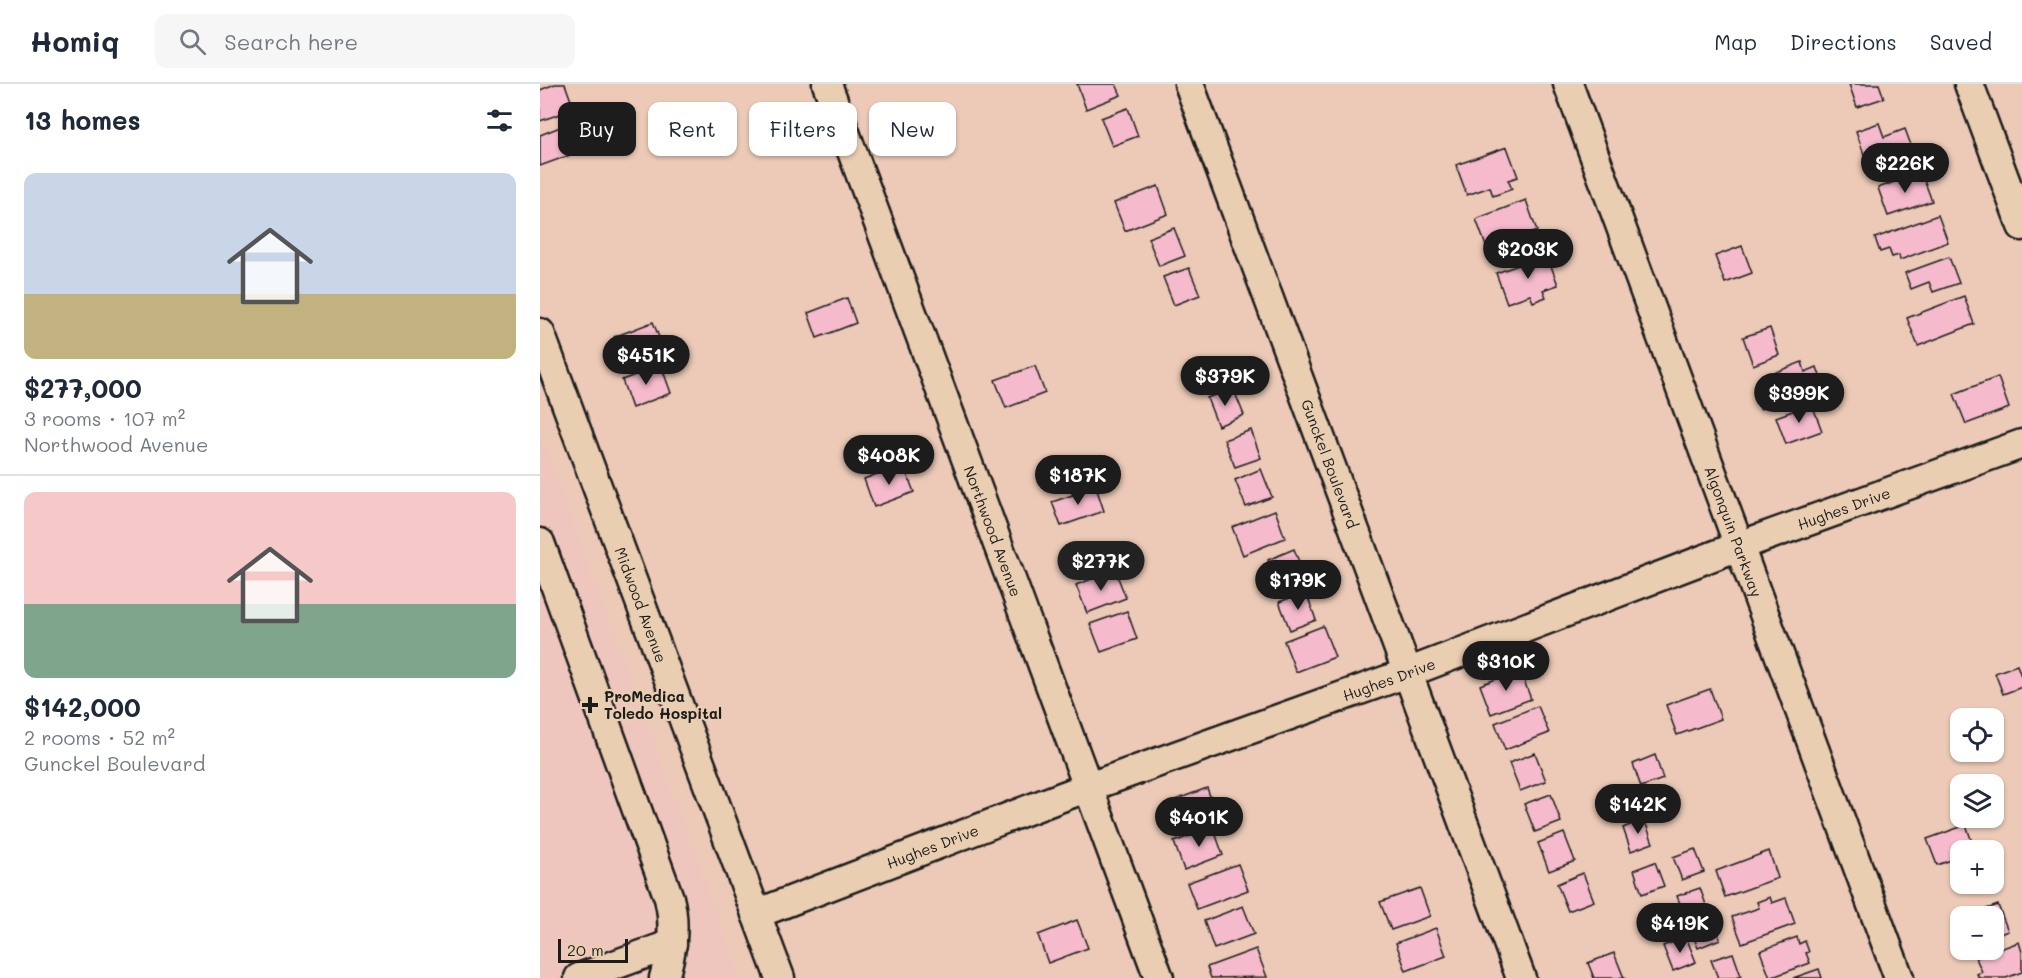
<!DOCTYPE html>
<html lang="en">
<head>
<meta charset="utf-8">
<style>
	:root { --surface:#fff; --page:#f6f6f7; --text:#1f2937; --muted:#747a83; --line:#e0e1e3; --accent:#1c1c1c }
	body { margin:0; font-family:Mali,sans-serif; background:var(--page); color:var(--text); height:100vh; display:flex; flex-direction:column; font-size:22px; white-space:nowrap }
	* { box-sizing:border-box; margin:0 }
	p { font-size:20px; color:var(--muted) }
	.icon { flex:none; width:33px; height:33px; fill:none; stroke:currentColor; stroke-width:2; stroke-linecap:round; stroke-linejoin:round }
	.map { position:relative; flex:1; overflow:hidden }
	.panel { display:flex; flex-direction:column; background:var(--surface); width:540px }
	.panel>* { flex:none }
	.hud { position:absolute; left:18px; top:18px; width:570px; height:54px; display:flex; gap:12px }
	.controls { position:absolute; left:1410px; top:624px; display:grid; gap:12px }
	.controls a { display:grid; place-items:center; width:54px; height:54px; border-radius:12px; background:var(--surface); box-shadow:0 2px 4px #0004; font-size:30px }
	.scale { position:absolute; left:18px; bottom:15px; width:70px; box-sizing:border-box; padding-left:6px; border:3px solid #1c1c1c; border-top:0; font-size:16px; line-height:21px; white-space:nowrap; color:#1c1c1c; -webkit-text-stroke:4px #eaceb1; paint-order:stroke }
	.price { position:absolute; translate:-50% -51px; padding:0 14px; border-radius:21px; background:var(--accent); color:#fff; font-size:20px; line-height:39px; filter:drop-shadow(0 2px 3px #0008) }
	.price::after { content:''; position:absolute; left:50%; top:36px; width:18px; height:14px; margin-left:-9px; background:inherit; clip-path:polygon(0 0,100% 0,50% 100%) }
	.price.selected { background:#222; color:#fff }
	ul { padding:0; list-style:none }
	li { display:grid; align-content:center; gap:12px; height:318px; padding:0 24px }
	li+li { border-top:2px solid var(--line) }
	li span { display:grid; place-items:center; height:186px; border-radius:12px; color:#555 }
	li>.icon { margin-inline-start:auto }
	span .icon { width:108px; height:108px; fill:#fffc; stroke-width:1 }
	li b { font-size:26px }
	h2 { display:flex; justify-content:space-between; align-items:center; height:72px; padding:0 24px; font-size:26px }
	.tag { padding:0 21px; border-radius:12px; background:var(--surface); box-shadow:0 2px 4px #0004; font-size:21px; line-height:54px }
	.tag.selected { background:var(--accent); color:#fff }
	header { display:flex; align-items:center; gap:36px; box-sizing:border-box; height:84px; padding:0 30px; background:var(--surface); border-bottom:2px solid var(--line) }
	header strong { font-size:28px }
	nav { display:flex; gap:33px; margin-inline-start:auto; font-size:21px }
	.search { width:420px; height:54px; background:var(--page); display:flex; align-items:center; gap:15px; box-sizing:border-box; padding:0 21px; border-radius:12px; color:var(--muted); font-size:22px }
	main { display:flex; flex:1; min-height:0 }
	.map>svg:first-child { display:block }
	.built { fill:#efc6be }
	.building { fill:#f5bbcd; stroke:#1c1c1c; stroke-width:1.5 }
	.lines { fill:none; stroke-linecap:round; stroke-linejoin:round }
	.minor-casing { stroke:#1c1c1c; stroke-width:33 }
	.minor { stroke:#eaceb1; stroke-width:28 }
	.poi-dot { fill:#1c1c1c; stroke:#eaceb1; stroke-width:2 }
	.labels { text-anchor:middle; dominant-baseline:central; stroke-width:4.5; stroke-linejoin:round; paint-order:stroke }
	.street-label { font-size:15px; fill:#1c1c1c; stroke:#eaceb1 }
	.poi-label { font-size:15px; font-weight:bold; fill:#1c1c1c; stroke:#eaceb1; text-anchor:start }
</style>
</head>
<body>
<header>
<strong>Homiq</strong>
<div class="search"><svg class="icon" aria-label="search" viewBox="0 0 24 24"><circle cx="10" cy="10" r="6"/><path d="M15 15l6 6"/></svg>Search here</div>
<nav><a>Map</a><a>Directions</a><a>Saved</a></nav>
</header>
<main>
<section class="panel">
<h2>13 homes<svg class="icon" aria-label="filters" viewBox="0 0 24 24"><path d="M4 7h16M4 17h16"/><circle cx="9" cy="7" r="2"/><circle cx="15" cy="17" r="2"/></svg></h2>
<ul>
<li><span style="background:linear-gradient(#c9d6e8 65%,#c2b280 0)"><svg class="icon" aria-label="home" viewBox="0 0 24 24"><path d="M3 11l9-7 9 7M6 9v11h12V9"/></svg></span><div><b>$277,000</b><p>3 rooms · 107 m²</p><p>Northwood Avenue</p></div></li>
<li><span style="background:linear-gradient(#f6c9c9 60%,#7fa58c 0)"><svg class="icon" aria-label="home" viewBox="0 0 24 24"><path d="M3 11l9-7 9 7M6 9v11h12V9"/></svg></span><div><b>$142,000</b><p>2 rooms · 52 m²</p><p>Gunckel Boulevard</p></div></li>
</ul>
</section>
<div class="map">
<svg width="1482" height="894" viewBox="0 0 1482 894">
	<rect width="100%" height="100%" fill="#eccab7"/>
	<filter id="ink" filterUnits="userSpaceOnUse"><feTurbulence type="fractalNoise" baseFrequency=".0167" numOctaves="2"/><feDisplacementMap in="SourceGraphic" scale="12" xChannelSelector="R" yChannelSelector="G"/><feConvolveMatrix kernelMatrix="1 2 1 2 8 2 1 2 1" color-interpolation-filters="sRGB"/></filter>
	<g filter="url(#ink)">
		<polygon class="built" points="0,348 201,894 0,894"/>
		<g class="building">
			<polygon points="15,0 25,0 34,25 0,37 0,6"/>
			<polygon points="537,0 576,0 581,11 546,25"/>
			<polygon points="1309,0 1339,0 1344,14 1317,23"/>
			<polygon points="588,24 598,52 572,62 561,34"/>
			<polygon points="1339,39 1344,53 1365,45 1375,72 1330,88 1316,47"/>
			<polygon points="20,43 30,71 0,82 0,51"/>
			<polygon points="967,63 978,93 968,96 972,105 953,112 950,103 927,111 916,81"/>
			<polygon points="1381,88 1392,117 1348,132 1338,104"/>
			<polygon points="618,102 628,130 585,147 574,119"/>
			<polygon points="986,116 997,147 983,152 986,159 973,164 970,156 947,165 936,135"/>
			<polygon points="1398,131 1408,158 1360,176 1359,171 1352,173 1349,165 1340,168 1335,154"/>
			<polygon points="634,144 645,172 619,182 608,154"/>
			<polygon points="1202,162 1212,189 1185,199 1175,172"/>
			<polygon points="1007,171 1018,201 1003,206 1006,213 993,218 990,211 967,219 956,189"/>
			<polygon points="1409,173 1419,199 1393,208 1389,198 1371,205 1365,189"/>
			<polygon points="649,184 660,211 634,221 623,193"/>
			<polygon points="1424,212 1434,240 1378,262 1367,234"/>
			<polygon points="307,214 316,239 277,254 268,229"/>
			<polygon points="113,238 124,266 84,281 74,253"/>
			<polygon points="1230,244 1239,271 1213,281 1203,253"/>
			<polygon points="1262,278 1265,288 1277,283 1283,301 1220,325 1215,311 1224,308 1218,295"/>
			<polygon points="121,281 131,309 92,324 82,296"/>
			<polygon points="495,282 505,309 466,324 455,296"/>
			<polygon points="1458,293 1469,324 1426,340 1414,310"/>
			<polygon points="693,304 704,331 678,342 667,314"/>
			<polygon points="1272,320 1282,347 1246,360 1236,333"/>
			<polygon points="711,346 721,374 695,383 684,356"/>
			<polygon points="363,380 374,408 334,423 324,395"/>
			<polygon points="721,385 732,413 706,423 695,396"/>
			<polygon points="556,403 564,427 521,442 512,418"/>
			<polygon points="735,426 745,454 703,471 692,443"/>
			<polygon points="754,465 765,493 739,503 728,476"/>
			<polygon points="575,486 586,514 547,529 536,501"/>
			<polygon points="766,508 776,536 750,546 739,518"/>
			<polygon points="587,527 597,555 561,568 550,540"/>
			<polygon points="783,542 795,573 756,588 744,557"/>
			<polygon points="1477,581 1482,595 1482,603 1463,610 1455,589"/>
			<polygon points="980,586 991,615 951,630 940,601"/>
			<polygon points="1170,605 1181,635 1137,651 1126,621"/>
			<polygon points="998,622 1009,649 965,666 955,639"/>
			<polygon points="995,669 1006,697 980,707 969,679"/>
			<polygon points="1115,671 1123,695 1101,703 1093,680"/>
			<polygon points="667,704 677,732 638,747 627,719"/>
			<polygon points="1011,710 1021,738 995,748 984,720"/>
			<polygon points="1104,735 1113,759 1091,767 1083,744"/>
			<polygon points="1426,741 1435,766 1420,766 1420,773 1397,781 1387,755"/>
			<polygon points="673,743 683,771 644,786 634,758"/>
			<polygon points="1024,749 1035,777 1009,787 998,759"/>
			<polygon points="1155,765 1164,788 1142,796 1133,773"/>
			<polygon points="1229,767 1238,794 1185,813 1176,787"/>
			<polygon points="1115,778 1124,802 1102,810 1094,786"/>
			<polygon points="698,780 708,806 657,825 647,799"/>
			<polygon points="1043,789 1054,817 1028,827 1017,800"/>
			<polygon points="880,804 890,832 851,846 840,818"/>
			<polygon points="1160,804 1169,829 1147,838 1137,812"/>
			<polygon points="1230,813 1232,819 1246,814 1255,840 1202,859 1192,833 1219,824 1217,818"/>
			<polygon points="1458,821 1468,847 1454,852 1454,832 1427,832"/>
			<polygon points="703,822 714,850 674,865 664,837"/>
			<polygon points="1170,830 1180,855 1158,864 1148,839"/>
			<polygon points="537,836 548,864 508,879 498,851"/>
			<polygon points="896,844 906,872 866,887 856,859"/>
			<polygon points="1146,853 1156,878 1133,887 1123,862"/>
			<polygon points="1257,853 1259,860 1265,857 1269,868 1266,869 1270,879 1230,894 1220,867"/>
			<polygon points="1479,858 1482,868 1482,888 1466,894 1439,894 1437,890 1442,888 1436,874"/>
			<polygon points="716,865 727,893 671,894 667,883"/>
			<polygon points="1074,869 1084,894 1054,894 1048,879"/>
			<polygon points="1193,869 1201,892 1195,894 1178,894 1171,876"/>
			<polygon points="1279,885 1282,894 1253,894"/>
		</g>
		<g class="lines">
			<defs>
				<g id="minor">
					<path id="s1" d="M287 0 619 894"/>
					<path id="s2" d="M649 0 981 894"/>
					<path id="s3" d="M1028 0 1359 894"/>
					<polyline points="1429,0 1482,142"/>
					<path id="s4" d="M0 249 240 894"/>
					<path d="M0 459 129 814C136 841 132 867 124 894"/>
					<path id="s5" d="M216 830 524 712 867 589 1199 462 1482 360"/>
					<polyline points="39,894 132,860"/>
				</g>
			</defs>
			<use href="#minor" class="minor-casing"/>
			<use href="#minor" class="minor"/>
		</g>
	</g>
	<path class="poi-dot" d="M47 612h6v6h6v6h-6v6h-6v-6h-6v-6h6z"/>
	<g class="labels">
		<g class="street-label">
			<text stroke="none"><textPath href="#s2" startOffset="405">Gunckel Boulevard</textPath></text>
			<text stroke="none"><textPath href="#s5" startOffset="1161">Hughes Drive</textPath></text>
			<text stroke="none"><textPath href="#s1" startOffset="477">Northwood Avenue</textPath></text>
			<text stroke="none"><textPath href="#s3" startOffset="477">Algonquin Parkway</textPath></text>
			<text stroke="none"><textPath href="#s4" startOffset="290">Midwood Avenue</textPath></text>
			<text stroke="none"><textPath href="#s5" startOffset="675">Hughes Drive</textPath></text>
			<text stroke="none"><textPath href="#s5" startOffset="189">Hughes Drive</textPath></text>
		</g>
		<g class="poi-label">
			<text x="64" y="612">ProMedica<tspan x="64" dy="17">Toledo Hospital</tspan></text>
		</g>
	</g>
</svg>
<div class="controls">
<a><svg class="icon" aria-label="locate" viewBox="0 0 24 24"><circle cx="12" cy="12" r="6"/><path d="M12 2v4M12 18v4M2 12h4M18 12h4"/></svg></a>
<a><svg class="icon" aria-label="layers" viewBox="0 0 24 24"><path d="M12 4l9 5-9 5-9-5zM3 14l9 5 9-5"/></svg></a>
<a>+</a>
<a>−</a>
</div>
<div class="scale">20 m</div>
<b class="price" style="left:1365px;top:110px">$226K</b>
<b class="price" style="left:988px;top:196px">$203K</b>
<b class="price" style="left:106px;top:302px">$451K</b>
<b class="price" style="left:685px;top:323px">$379K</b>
<b class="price" style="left:1259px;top:340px">$399K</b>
<b class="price" style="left:349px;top:402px">$408K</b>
<b class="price" style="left:538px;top:422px">$187K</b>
<b class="price selected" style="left:561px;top:508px">$277K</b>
<b class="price" style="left:758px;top:527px">$179K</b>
<b class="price" style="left:966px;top:608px">$310K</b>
<b class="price" style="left:1098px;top:751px">$142K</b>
<b class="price" style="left:659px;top:764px">$401K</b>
<b class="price" style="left:1140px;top:870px">$419K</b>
<div class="hud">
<a class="tag selected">Buy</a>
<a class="tag">Rent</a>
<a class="tag">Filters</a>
<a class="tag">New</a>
</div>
</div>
</main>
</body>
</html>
